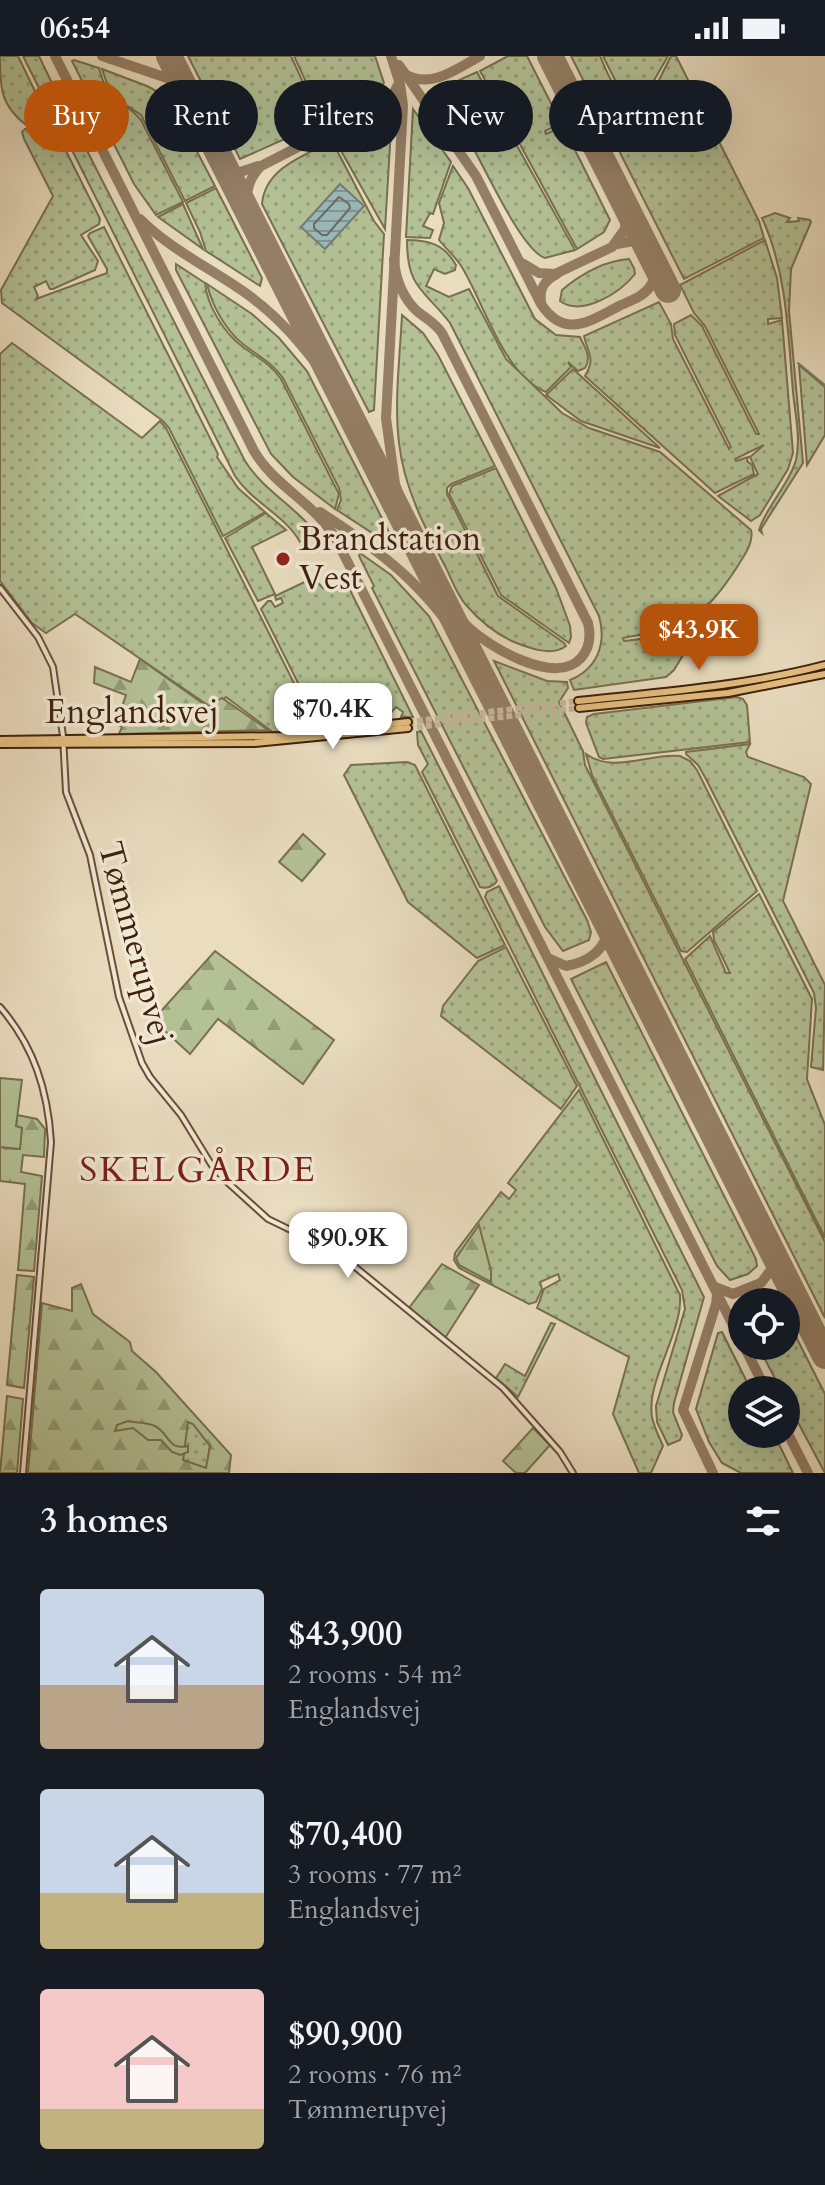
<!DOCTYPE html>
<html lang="en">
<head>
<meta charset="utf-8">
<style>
	:root { --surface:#171b24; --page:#242831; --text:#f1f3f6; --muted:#9ea1a6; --accent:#b45309 }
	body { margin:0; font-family:Cardo,serif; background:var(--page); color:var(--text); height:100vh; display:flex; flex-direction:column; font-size:30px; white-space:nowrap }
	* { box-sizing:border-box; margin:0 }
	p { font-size:26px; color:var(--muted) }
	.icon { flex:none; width:44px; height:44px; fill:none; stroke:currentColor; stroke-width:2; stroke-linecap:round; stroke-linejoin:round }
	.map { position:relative; height:1417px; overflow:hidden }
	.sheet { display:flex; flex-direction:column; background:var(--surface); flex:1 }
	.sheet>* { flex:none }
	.banner { position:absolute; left:24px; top:24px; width:778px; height:72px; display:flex; gap:16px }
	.tools { position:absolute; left:728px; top:1232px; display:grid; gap:16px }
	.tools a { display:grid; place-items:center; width:72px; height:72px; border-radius:50%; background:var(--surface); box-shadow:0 8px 32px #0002; font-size:40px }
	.price { position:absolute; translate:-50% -68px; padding:0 18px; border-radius:16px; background:#fff; color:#222; font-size:26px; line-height:52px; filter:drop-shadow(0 2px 4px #0008) }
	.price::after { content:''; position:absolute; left:50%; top:48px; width:24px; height:18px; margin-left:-12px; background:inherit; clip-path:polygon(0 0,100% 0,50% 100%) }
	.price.selected { background:var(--accent); color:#fff }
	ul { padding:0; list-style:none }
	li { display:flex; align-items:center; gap:24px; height:200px; padding:0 40px }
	li span { display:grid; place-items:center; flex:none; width:224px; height:160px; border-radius:8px; color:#555 }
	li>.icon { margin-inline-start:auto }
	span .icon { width:96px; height:96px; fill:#fffc; stroke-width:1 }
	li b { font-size:34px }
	h2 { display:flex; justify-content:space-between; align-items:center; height:96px; padding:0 40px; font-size:34px }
	.pill { padding:0 28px; border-radius:36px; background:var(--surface); box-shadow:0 8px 32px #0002; font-size:28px; line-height:72px }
	.pill.selected { background:var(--accent); color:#fff }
	.status { display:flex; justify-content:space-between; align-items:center; height:56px; padding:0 40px; background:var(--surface); direction:ltr }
	.status svg { height:22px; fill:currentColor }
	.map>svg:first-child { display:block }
	.grass { fill:url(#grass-dots); stroke:#787050; stroke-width:2 }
	.forest { fill:url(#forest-firs); stroke:#787050; stroke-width:2; fill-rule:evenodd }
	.green { fill:#b3c195; stroke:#787050; stroke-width:2 }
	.water { fill:url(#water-rules); stroke:#767c75; stroke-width:2 }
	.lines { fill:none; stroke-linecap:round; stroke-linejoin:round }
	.shore { stroke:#6c6c63; stroke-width:2 }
	.stream { stroke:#767c75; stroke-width:2 }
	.taxiway { stroke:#947e65; stroke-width:10 }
	.runway { stroke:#947e65; stroke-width:26 }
	.major-tunnel { stroke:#c7b69b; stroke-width:6; stroke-dasharray:6 3; stroke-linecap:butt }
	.minor-casing { stroke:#694f38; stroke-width:8 }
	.major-casing { stroke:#3e200b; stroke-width:10 }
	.minor { stroke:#f1e8d5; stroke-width:4 }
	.major { stroke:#e4be80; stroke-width:6 }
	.poi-dot { fill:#8f2418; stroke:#f1e8d5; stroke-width:3 }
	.labels { text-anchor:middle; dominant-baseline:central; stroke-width:7; stroke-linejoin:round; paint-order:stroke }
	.poi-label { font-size:34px; fill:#3e200b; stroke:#f1e8d5; text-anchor:start }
	.street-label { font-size:34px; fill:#3e200b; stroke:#f1e8d5 }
	.neighbourhood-label { font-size:36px; letter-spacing:2px; fill:#7a1f14; stroke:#f1e8d5 }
</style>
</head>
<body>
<div class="status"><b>06:54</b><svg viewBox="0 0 49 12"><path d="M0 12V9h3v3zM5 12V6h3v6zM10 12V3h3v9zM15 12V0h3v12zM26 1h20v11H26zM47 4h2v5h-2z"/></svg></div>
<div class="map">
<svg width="825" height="1417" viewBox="0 0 825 1417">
	<defs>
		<pattern id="grass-dots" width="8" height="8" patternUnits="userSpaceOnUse" patternTransform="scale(2)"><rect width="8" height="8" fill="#b3c195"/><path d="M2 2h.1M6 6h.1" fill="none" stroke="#939c78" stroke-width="1.8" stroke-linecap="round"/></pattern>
		<pattern id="forest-firs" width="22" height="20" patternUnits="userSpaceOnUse" patternTransform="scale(2)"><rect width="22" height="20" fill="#b3c195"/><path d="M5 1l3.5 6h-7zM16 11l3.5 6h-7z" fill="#939c78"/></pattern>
		<pattern id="water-rules" width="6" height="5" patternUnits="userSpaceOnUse" patternTransform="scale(2)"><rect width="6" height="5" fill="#9bb9bb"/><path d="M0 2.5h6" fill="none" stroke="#809696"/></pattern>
	</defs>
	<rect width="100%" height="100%" fill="#e9dcbf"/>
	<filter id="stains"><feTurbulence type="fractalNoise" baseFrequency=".0025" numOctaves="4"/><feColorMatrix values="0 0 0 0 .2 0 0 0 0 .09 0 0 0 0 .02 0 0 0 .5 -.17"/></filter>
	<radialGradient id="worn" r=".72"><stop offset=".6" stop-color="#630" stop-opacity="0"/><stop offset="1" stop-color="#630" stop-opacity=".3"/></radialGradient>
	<g class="grass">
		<path d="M0 0H18L53 73 26 69C0 49 0 31 0 0Z"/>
		<polygon points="23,0 39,0 72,69 63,72 58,70"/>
		<polygon points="188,0 291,0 321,66 309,72 300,51 280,65 298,58 305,74 240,103"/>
		<polygon points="294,0 375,0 384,27 367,43 324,65"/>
		<polygon points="508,0 527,0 561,67 545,75 546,78 563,70 610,164 604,176 577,193 480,15"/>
		<path d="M571 0H600C607 15 613 36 629 41L649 33 651 36 654 34 671 0H676L759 165 764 182 684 223Z"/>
		<polygon points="603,0 668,0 652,28 627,38 620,34"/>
		<path d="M74 4 99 12C110 53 119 38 141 64L183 146 156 159 134 128 72 5Z"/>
		<polygon points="102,13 147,30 169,42 215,130 185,145 141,59 111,39"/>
		<path d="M477 16 501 63 471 86 440 42C445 28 464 22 477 16Z"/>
		<polygon points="413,53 451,106 433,158 430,157 423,170 433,174 430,182 406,181"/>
		<polygon points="392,56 385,173 335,84"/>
		<path d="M501 68 506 70 575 194 545 202C522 195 485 112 471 88Z"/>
		<polygon points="25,73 57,77 100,163 99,168 81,179 98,205 95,214 53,233 50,233 46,225 34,231 38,240 36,243 107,217 107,213 88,180 90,177 104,171 218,398 217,401 238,432 265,456 223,480 169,372 163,365 2,247 1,234 53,140 24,83 22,76"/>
		<path d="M73 73 77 75 245 405C264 435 295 450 316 477L300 486C285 459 253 447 235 420L63 76Z"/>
		<path d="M332 85 374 165 384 178 374 354 369 356 262 148C265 112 304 100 332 85Z"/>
		<path d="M453 110 468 132 535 263 556 279 580 281C585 292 592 301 585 312L578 315 568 306 571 311 546 336C504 319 485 250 463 213 457 202 447 194 439 184L444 167 439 147Z"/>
		<polygon points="216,132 262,222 260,230 206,195 200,176 186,147"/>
		<polygon points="183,148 203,193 158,161"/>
		<path d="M775 157 790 162 787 166 799 165 798 162 810 164 811 166 791 213 789 255 803 407 761 473 762 477 759 474C767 449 789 429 796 404 801 382 795 358 793 336 788 278 787 216 762 162Z"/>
		<path d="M407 184C429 184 444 188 456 209L455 214 445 218 434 213 426 230 449 241 469 233 506 303 562 357 589 372 660 396 751 474C754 486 745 498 739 508 704 563 686 571 623 582L624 585C658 582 686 574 712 551L674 614 666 621 574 634 570 624C597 613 607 588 599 560L450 267C424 233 407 233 407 184Z"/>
		<path d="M765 184 777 222 782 262 768 263V268L782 264 793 397 788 413 760 459 751 465 718 440 758 418 750 401 764 389 735 403 736 405 748 401 747 405 752 409 754 418 715 437 585 320C596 301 588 299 584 280L659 246 671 268 673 283 729 393 731 391 675 279 674 268 691 259 702 270 756 378H759L705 270 694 257 680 229Z"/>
		<path d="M629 203 634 212 635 218C620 237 582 261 560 245L562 234C581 218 604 205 629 203Z"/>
		<path d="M176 208 205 227C207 250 225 278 243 291 258 302 271 308 281 323L339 438 335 453 293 421 271 398 176 214Z"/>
		<path d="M207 228 252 258 279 282 307 315 390 478V484L380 482 337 454 341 444 339 432 283 322C272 307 259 300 244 289 226 275 212 250 207 228Z"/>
		<path d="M402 259 423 277 438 299 495 410 451 428 447 432V438L498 540 564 587 566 590C552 601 529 592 514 586 496 578 479 564 466 549 457 539 452 524 446 512 425 472 404 432 399 387 394 345 400 301 402 259Z"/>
		<polygon points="12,287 142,382 160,365 166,372 317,673 274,677 226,641 212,652 75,558 46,577 32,567 0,525 0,298"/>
		<polygon points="799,309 825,331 825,379 807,409"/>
		<polygon points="573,313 660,392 581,365 546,339"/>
		<polygon points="496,412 556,532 570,570 571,581 569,587 501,539 449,438 452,430"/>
		<polygon points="266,457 286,474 252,491 275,538 258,545 225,482"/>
		<polygon points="360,497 391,519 429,560 587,864 591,876 589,884 563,895 545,871 372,532 374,530 359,500"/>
		<polygon points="313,522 323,532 346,532 350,534 413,661 401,661 403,656 396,651 387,661 328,667 314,659 261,553 268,545 271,545 275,551 283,547 281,542 276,544 275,540"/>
		<polygon points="494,605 547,625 567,626 568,632 559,646 583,695 585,709 825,1186 825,1262"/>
		<polygon points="737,641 743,643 747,649 750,686 603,703 599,701 586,667 587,661 594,658"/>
		<path d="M421 675 497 825C493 831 486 833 480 831L422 716 428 708 418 689 417 676Z"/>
		<polygon points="750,688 746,696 748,701 804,721 811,728 783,845 825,929 823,1014 811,1011 816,952 814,937 706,723 698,709 686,698 686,696"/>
		<path d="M586 698C614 718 649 697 680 700L690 705 697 714 757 835 687 896 681 895 592 719Z"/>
		<polygon points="407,706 415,709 505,889 477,902 408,846 344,719 351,709"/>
		<polygon points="499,830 704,1241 674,1347 673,1356 682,1379 680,1384 668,1389 657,1366 656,1350 685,1253 682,1234 485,841 487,836"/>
		<polygon points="759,838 812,943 807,1023 825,1069 825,1182 685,903 710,880 726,917 730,917 714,884 713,876"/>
		<polygon points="506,891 577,1030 561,1053 441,960 443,950 478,905"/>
		<polygon points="606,906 756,1203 757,1210 748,1218 730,1224 717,1210 571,923"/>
		<path d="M579 1034 680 1239C683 1277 646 1324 652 1361 654 1371 659 1381 663 1390L651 1417H639L613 1358 629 1301 537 1252 544 1233 560 1224 558 1218 540 1226 542 1233 536 1246 529 1248 459 1212 454 1204 455 1197 501 1136 509 1143 516 1134 508 1127Z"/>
		<polygon points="786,1261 825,1338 825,1417 786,1344 786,1334 781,1334 758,1290 786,1290"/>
		<polygon points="551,1267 555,1268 518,1341 496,1322 505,1308 525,1320"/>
		<polygon points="722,1276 751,1334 742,1334 742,1378 774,1378 793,1417 741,1417 722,1407 709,1386 696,1353 718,1277"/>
		<polygon points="187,1365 193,1368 210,1390 207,1413 183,1404"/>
	</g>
	<g class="forest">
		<polygon points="140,603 208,651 222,642 268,674 119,678 122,671 116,668 126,639 94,627 95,611 131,626"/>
		<polygon points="303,778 325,798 302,825 279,806"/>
		<polygon points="215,895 334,984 303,1028 218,963 190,998 153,964"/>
		<polygon points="17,1059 37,1063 45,1073 44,1101 23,1099 21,1116 42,1120 34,1215 18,1214 25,1128 0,1125 0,1091 19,1093 22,1072 16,1071"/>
		<polygon points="479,1169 491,1215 491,1226 459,1209 456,1202"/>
		<polygon points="442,1208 479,1229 445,1282 409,1252"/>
		<polygon points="17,1219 34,1221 24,1332 7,1329"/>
		<path d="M81 1228 93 1258 130 1286 132 1295 156 1316 231 1399 229 1417H28L42 1247 72 1255V1232ZM188 1366 193 1368 210 1390 206 1412 183 1404Z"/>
		<polygon points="7,1340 23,1343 17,1417 0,1417"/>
		<polygon points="533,1372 550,1389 525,1417 516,1417 503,1405"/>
	</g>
	<g class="green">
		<polygon points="0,1022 22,1024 16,1070 22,1072 20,1093 0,1091"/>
		<path d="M128 1365C136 1367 147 1366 155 1370 169 1377 168 1395 188 1390V1396L180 1399 172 1396 161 1384H148L133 1372 115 1375 117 1369Z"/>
	</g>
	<polygon class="water" points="340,128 364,150 325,193 301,171"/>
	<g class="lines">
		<polygon class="shore" points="339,141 349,148 350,152 327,179 322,179 314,172 314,168"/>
		<polyline class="stream" points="798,307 825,329"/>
		<g class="taxiway">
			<path d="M55 0 254 395C275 431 315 447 336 483L742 1287"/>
			<polyline points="102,0 170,23 187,36"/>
			<polyline points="391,0 400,28 403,49 386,362 395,428 419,496"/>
			<path d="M399 9 476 120 541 248C565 284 590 265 619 250 630 245 645 240 651 229 656 222 655 212 653 204"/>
			<path d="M405 18C430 34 458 12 480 0"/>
			<polyline points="224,110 237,117 258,110"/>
			<path d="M249 159C244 140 247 124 261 110L390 44 399 27"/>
			<path d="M140 163C171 194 212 213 247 238 287 267 315 304 342 344"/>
			<polyline points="617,188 634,185 649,197"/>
			<path d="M394 203C395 222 403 243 418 256 427 263 435 267 442 277L588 567C591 580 590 592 581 602 555 631 487 590 466 569 454 557 445 543 436 529"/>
			<polyline points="522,207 539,217 555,218 612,191 625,173 626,150"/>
			<path d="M541 246C539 232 545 224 557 218"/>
			<path d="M320 456C388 500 428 532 472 602"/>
			<path d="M550 903 566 910C588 906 607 894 608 870"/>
			<polyline points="715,1231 733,1238 761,1227 773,1211 771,1192"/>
			<polyline points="744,1290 766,1334"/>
			<polyline points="786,1374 808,1417"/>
			<polyline points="713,1417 683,1354 716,1248 717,1239"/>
		</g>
		<g class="runway">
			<polyline points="169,0 825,1300"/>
			<polyline points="550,0 668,234"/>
		</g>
		<g class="major-tunnel">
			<polyline points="408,666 578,645"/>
			<polyline points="408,672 579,652"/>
		</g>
		<defs>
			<g id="minor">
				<polyline points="0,532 38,581 53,611 63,680 66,736 90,799 119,941 142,1007 150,1021 181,1059 211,1108 225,1124 268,1163 338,1197 503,1332 560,1396 573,1417"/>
				<path d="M0 951C34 990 48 1035 51 1086L23 1417"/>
			</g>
			<g id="major">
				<path d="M578 645C661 636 745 630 825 609"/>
				<polyline points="579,652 728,637 825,618"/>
				<polyline points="0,684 282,680 408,666"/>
				<polyline points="0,688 255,687 408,672"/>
			</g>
		</defs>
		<use href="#minor" class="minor-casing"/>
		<use href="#major" class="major-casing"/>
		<use href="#minor" class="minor"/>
		<use href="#major" class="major"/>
	</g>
	<circle class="poi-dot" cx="283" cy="503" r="8"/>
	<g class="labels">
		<g class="poi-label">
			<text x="299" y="483">Brandstation<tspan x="299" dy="39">Vest</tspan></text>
		</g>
		<g class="street-label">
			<text x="132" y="656">Englandsvej</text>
			<text transform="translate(136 887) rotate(75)">Tømmerupvej</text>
		</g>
		<g class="neighbourhood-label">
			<text x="198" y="1113">SKELGÅRDE</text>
		</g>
	</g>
	<rect width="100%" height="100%" filter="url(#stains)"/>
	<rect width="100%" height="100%" fill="url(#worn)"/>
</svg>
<div class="tools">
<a><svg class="icon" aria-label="locate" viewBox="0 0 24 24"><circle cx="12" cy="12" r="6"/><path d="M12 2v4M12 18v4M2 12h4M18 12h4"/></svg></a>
<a><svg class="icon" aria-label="layers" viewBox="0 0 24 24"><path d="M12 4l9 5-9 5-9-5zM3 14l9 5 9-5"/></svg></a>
</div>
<b class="price selected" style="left:699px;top:616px">$43.9K</b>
<b class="price" style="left:333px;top:695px">$70.4K</b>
<b class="price" style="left:348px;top:1224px">$90.9K</b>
<div class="banner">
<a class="pill selected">Buy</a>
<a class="pill">Rent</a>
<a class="pill">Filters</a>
<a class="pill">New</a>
<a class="pill">Apartment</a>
</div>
</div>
<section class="sheet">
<h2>3 homes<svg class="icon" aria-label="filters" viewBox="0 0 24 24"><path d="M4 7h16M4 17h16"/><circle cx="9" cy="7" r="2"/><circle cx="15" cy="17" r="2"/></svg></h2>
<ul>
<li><span style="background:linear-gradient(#c9d6e8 60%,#b9a48a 0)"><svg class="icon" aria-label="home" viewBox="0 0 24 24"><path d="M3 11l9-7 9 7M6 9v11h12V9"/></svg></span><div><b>$43,900</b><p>2 rooms · 54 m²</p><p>Englandsvej</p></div></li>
<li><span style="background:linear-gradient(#c9d6e8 65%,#c2b280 0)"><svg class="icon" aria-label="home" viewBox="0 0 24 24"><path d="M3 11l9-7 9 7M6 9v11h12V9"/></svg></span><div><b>$70,400</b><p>3 rooms · 77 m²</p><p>Englandsvej</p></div></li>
<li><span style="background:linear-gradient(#f6c9c9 75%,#c2b280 0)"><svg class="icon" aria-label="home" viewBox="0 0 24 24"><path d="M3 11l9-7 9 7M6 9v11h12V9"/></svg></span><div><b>$90,900</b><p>2 rooms · 76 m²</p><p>Tømmerupvej</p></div></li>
</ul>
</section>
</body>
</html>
